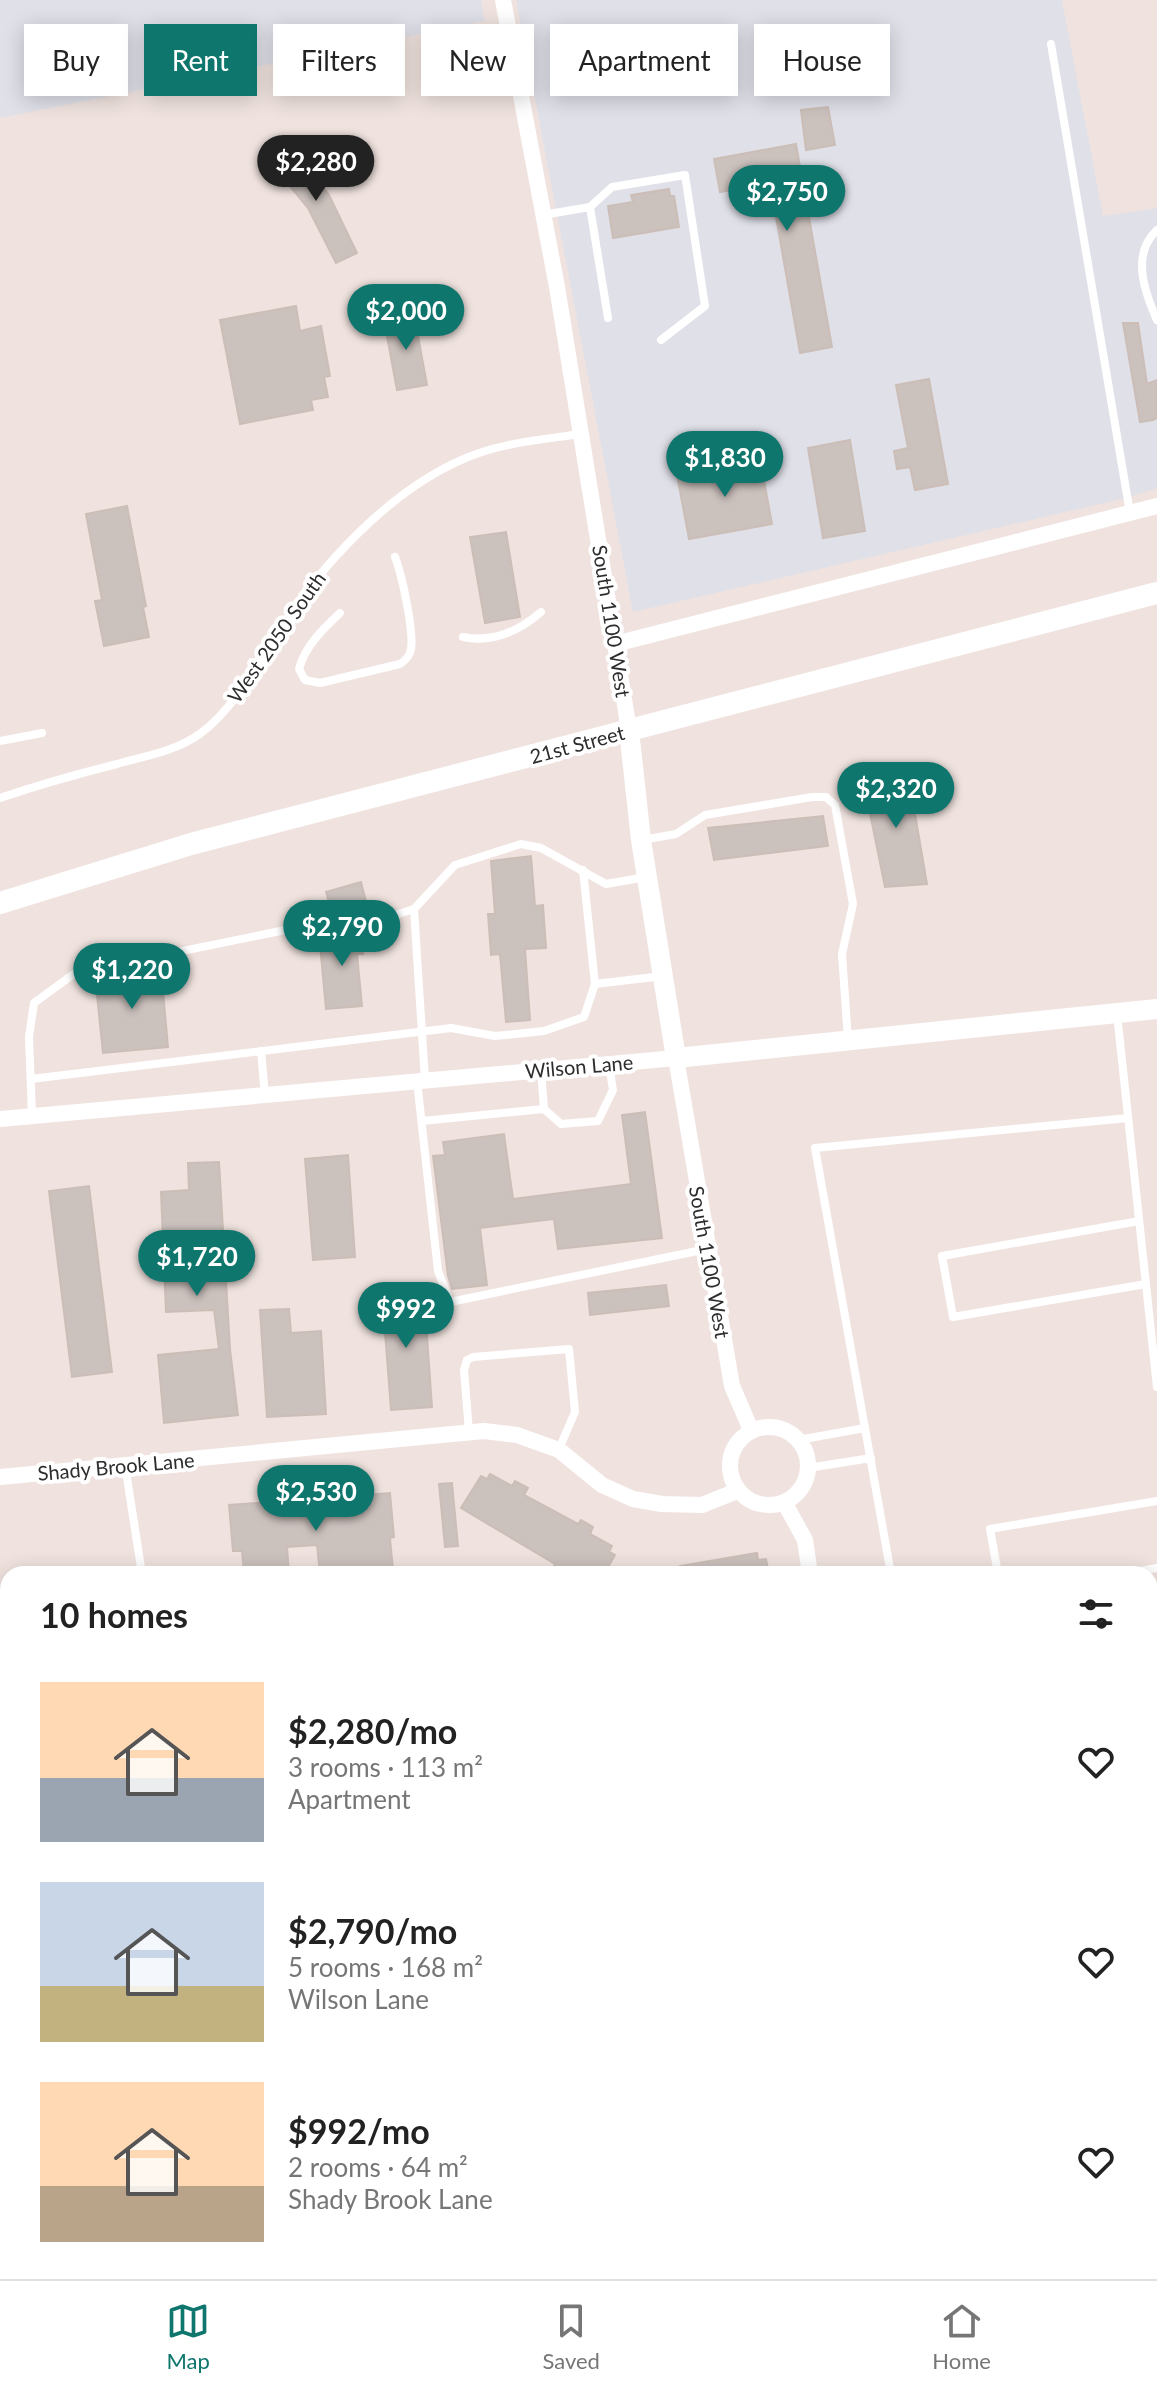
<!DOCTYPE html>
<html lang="en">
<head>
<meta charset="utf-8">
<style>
	:root { --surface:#fff; --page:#f2f2f2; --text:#222; --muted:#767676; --line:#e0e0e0; --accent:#0f766e }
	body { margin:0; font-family:Lato,sans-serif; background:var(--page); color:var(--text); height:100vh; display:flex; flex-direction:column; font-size:30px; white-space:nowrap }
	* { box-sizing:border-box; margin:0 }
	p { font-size:26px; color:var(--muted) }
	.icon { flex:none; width:44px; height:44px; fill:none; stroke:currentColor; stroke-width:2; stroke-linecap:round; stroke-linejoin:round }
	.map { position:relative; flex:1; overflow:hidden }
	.details { position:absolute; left:0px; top:1566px; width:1158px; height:714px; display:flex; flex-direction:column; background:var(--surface); border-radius:24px 24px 0 0; box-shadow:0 4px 20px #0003 }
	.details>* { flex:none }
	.top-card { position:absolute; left:24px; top:24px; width:1110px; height:72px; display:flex; gap:16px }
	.price { position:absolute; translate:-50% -68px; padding:0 18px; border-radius:28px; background:var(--accent); color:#fff; font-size:26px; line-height:52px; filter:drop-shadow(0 2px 4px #0008) }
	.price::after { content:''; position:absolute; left:50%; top:48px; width:24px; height:18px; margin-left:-12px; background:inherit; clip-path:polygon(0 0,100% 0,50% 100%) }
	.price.on { background:#222; color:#fff }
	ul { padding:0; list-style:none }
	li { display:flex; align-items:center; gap:24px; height:200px; padding:0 40px }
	li span { display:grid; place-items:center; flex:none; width:224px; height:160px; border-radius:0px; color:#555 }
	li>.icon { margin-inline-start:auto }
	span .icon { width:96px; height:96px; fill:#fffc; stroke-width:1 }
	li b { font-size:34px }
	h2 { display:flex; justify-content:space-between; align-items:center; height:96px; padding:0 40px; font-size:34px }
	.tag { padding:0 28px; border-radius:0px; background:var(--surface); box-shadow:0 4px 20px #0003; font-size:28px; line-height:72px }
	.tag.on { background:var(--accent); color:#fff }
	.dock { display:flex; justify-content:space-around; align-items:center; height:112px; border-top:2px solid var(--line); background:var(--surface); font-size:22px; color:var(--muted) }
	.dock a { display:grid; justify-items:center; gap:4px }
	.dock .on { color:var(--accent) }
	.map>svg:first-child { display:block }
	.industrial { fill:#dfe0e8 }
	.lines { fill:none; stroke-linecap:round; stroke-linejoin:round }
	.canal { stroke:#68fbf1; stroke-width:18 }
	.building { fill:#cbc1bd; stroke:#ccbeb7; stroke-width:2 }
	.path { stroke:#c4c4c4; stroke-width:3; stroke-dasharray:6 4; stroke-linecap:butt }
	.service { stroke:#fff; stroke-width:8 }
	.minor { stroke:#fff; stroke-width:16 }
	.tertiary { stroke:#fff; stroke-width:20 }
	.secondary { stroke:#fff; stroke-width:22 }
	.rail-casing { stroke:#a0acb9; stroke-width:8 }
	.rail { stroke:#fff; stroke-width:5; stroke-dasharray:15; stroke-linecap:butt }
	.labels { text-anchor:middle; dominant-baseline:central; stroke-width:8; stroke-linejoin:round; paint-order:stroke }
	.street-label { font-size:20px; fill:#2d2d2d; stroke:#fff }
</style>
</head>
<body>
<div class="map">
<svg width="1157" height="2279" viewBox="0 0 1157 2279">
	<rect width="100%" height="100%" fill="#f0e3df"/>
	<g class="industrial">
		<polygon points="0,0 481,0 485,21 0,118"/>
		<polygon points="516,0 1062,0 1103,216 1157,208 1157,488 1126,498 633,612"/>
	</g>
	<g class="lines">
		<g class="canal">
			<polyline points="0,2260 8,2259"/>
			<polyline points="134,2272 152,2279"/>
		</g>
	</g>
	<g class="building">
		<polygon points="828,107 835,145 806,150 801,110"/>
		<polygon points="796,144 832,347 800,353 770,183 720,192 714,159"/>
		<polygon points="289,146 329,195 357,253 336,263 308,208 270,162"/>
		<polygon points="669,189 670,196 674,196 679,227 613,238 608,206 633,202 631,195"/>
		<polygon points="296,306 300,331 321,326 330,376 324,377 328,397 311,400 313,410 240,424 220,320"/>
		<polygon points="414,314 427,385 397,390 384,320"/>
		<polygon points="1123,323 1138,323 1147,384 1157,380 1157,418 1153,420 1140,422"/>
		<polygon points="929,379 948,484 915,490 910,467 897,469 894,451 908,448 896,385"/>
		<polygon points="850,440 865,531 823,538 808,448"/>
		<polygon points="760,459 772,524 689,539 677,475"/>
		<polygon points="127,506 146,606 143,607 149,637 104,646 95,601 102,600 86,514"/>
		<polygon points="506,532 520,617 485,623 470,537"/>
		<polygon points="908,773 927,884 885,887 863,779"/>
		<polygon points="823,816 828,846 714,860 708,828"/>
		<polygon points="531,856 535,906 543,905 546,948 525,949 530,1020 506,1022 500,954 491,955 488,914 495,914 491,861"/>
		<polygon points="361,882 367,905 359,907 359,913 333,917 326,892"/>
		<polygon points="361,927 363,954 357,954 362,1006 326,1009 319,934"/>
		<polygon points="161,969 168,1047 103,1053 95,976"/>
		<polygon points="645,1112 662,1238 558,1249 554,1219 480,1228 487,1285 452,1289 448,1276 433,1156 445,1155 443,1142 504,1134 513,1199 631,1184 622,1115"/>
		<polygon points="348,1155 355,1257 313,1260 305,1159"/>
		<polygon points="219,1162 230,1349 238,1415 164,1423 158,1355 219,1349 214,1310 166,1312 161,1192 189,1190 188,1163"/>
		<polygon points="89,1186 112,1372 72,1377 49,1191"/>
		<polygon points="666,1285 669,1306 590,1315 588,1293"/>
		<polygon points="424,1294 432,1407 391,1410 385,1332 377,1331 374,1297"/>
		<polygon points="289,1309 291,1333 321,1331 326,1414 267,1417 260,1310"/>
		<polygon points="490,1474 512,1486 515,1481 528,1488 524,1495 578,1524 581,1520 593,1527 590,1534 612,1546 609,1552 615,1555 604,1574 549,1574 555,1564 461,1508 481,1476 487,1479"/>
		<polygon points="452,1483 458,1546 445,1547 439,1484"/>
		<polygon points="390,1493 394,1537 390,1538 393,1570 320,1574 317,1545 287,1547 289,1574 244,1574 242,1551 233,1551 229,1505"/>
		<polygon points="757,1553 758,1560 766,1559 769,1574 681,1574 680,1566"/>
	</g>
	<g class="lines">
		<g class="path">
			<polyline points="0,2241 8,2241"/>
			<polyline points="202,2272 211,2279"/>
		</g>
		<g class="service">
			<polyline points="1051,44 1130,513"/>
			<polyline points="590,207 612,187 685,175 705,306 661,340"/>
			<polyline points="543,215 590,207 608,318"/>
			<path d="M1157 230C1131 254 1144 291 1157 320"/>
			<path d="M340 613C323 629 305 646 299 669L305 680 320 683 400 664C406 660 410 656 411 649 414 631 402 575 395 557"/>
			<path d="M463 637C492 643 519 631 541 612"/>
			<polyline points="0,741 42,733"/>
			<path d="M0 798C38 785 77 774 117 764 145 756 177 751 201 733 238 705 260 658 285 621 331 554 401 480 479 453 511 442 547 439 580 434"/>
			<polyline points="642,840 676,834 705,815 812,797 826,797 835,805 853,904 842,954 848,1040"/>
			<polyline points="583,870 595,984"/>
			<polyline points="414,909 425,1080"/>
			<polyline points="1117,1014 1157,1387"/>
			<polyline points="261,1051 265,1095"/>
			<polyline points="541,1070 544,1109 561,1124 598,1121 613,1090 609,1064"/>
			<polyline points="31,1079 451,1028 495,1036 544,1031 584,1017 595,984 663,976"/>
			<polyline points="417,1081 438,1271 450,1302 707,1249"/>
			<polyline points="32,1116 29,1037 34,1003 75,973 290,929 392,916 414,909 455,865 521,844 541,848 606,884 646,877"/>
			<polyline points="422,1121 544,1109"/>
			<polyline points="1139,1221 942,1256 953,1317 1146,1284"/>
			<polyline points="469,1432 464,1370 467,1360 473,1357 569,1349 575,1412 559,1449"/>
			<polyline points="798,1440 865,1428"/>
			<polyline points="125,1465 142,1574"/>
			<polyline points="808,1468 871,1458"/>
			<polyline points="891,1574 815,1148 1128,1118"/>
			<polyline points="998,1574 990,1529 1157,1501"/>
			<polyline points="1124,1574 1157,1568"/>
			<polyline points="1150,1676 1157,1675"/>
		</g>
		<g class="minor">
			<polyline points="503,0 557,287 629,730"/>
			<polyline points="615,644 1157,506"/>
			<polyline points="0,1119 676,1058 732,1386 751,1430"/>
			<circle cx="769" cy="1466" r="39"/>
			<polyline points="0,1477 484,1431 517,1435 559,1450 602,1485 633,1499 662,1504 702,1505 737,1491"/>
			<polyline points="784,1502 805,1540 810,1574"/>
			<polyline points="523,2272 545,2279"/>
			<polyline points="708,2279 714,2272"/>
		</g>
		<polyline class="tertiary" points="629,730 641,840 676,1058 1157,1009"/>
		<polyline class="secondary" points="0,903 191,844 1157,593"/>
		<defs>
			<g id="rail">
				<polyline points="1150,1834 1157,1826"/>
				<polyline points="1150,1856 1157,1847"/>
				<polyline points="787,2279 793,2272"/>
				<polyline points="804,2279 809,2272"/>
			</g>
		</defs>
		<use href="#rail" class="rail-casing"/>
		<use href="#rail" class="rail"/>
	</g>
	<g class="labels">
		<g class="street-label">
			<text transform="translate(612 621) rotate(81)">South 1100 West</text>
			<text transform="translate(276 637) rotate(-55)">West 2050 South</text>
			<text transform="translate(577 744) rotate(-15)">21st Street</text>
			<text transform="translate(579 1066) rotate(-5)">Wilson Lane</text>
			<text transform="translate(710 1262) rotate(80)">South 1100 West</text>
			<text transform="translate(116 1466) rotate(-5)">Shady Brook Lane</text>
		</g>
	</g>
</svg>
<b class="price on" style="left:316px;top:203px">$2,280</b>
<b class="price" style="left:787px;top:233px">$2,750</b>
<b class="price" style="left:406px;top:352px">$2,000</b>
<b class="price" style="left:725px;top:499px">$1,830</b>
<b class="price" style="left:896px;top:830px">$2,320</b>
<b class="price" style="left:342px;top:968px">$2,790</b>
<b class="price" style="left:132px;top:1011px">$1,220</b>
<b class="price" style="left:197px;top:1298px">$1,720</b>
<b class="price" style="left:406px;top:1350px">$992</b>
<b class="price" style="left:316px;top:1533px">$2,530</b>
<div class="top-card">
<a class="tag">Buy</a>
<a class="tag on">Rent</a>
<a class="tag">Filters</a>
<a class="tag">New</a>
<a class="tag">Apartment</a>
<a class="tag">House</a>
</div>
<section class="details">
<h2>10 homes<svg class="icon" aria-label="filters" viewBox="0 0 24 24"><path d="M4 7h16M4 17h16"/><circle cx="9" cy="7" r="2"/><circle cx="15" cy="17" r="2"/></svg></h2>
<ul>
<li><span style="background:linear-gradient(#ffd9b3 60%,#9aa5b1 0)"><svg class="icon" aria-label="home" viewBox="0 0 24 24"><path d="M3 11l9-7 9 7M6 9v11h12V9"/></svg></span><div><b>$2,280/mo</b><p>3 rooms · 113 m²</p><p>Apartment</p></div><svg class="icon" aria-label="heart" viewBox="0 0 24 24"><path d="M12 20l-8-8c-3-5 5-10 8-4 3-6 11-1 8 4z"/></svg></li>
<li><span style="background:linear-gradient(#c9d6e8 65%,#c2b280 0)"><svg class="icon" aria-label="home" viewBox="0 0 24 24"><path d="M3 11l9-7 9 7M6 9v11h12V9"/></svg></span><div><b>$2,790/mo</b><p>5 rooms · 168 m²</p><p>Wilson Lane</p></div><svg class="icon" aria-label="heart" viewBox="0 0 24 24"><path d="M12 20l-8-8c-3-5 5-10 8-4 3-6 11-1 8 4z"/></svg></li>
<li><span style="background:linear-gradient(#ffd9b3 65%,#b9a48a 0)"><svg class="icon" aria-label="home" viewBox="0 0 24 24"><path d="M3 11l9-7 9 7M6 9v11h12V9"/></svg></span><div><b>$992/mo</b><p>2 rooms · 64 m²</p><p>Shady Brook Lane</p></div><svg class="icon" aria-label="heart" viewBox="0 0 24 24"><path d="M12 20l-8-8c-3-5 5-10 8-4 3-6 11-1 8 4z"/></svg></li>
</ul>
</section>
</div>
<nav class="dock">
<a class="on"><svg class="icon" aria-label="map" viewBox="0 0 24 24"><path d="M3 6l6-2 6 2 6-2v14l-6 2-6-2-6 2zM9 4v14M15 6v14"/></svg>Map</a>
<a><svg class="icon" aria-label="saved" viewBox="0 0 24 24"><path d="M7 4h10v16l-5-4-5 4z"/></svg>Saved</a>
<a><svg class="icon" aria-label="home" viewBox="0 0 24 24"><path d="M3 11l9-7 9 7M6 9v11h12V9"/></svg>Home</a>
</nav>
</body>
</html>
